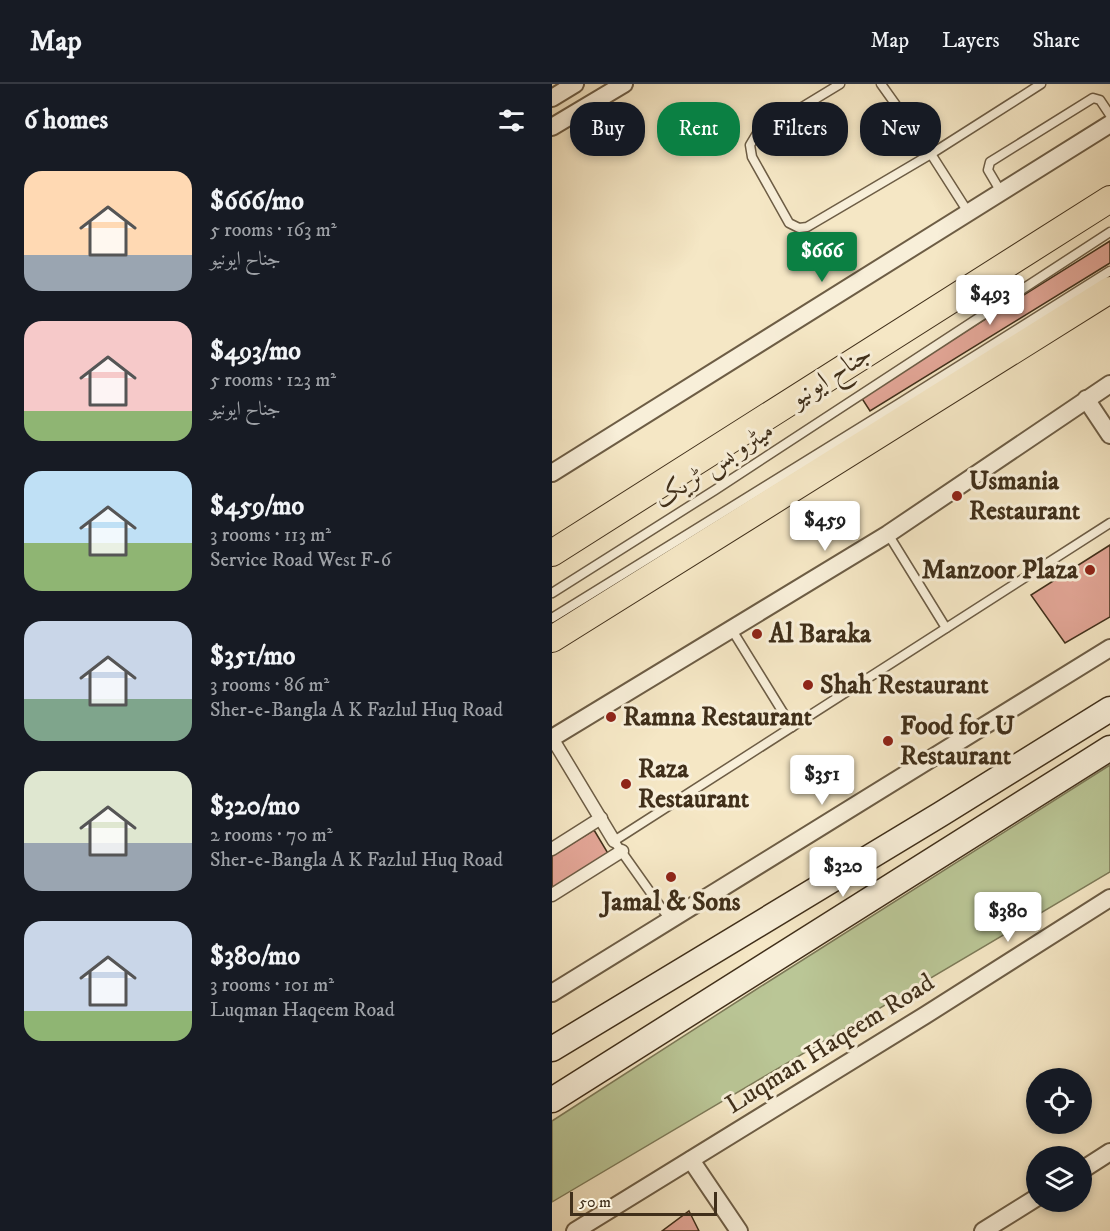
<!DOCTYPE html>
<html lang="en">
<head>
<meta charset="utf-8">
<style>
	:root { --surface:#171b24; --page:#20242c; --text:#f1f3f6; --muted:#9ea1a6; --line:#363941; --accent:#0b8043 }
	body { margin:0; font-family:"IM FELL DW Pica",Amiri,serif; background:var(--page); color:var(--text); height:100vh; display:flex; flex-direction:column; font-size:22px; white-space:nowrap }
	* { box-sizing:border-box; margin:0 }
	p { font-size:20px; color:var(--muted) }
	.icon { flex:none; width:33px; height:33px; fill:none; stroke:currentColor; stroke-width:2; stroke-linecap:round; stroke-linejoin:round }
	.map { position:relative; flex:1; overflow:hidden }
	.side { display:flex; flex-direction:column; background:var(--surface); width:552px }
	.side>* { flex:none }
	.banner { position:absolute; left:18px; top:18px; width:450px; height:54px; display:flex; gap:12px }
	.buttons { position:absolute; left:474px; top:984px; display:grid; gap:12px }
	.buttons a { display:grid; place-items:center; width:66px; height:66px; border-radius:50%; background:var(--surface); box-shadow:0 3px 9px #0003; font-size:30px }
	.scale { position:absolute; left:18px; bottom:15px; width:147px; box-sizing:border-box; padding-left:6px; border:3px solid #402f1a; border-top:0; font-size:16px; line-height:21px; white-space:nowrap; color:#402f1a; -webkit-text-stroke:4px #f8efd9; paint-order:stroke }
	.price { position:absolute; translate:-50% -51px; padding:0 14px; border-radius:6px; background:#fff; color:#222; font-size:20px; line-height:39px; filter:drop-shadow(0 2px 3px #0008) }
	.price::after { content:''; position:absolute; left:50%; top:36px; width:18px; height:14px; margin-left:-9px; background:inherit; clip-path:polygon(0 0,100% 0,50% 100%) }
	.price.on { background:var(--accent); color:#fff }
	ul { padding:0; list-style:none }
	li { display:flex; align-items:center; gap:18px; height:150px; padding:0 24px }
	li span { display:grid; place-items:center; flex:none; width:168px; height:120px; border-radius:18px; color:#555 }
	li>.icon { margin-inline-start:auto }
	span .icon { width:72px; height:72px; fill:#fffc; stroke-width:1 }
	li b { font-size:26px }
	h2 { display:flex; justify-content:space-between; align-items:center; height:72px; padding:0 24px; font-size:26px }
	.tag { padding:0 21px; border-radius:24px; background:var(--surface); box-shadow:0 3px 9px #0003; font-size:21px; line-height:54px }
	.tag.on { background:var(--accent); color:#fff }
	header { display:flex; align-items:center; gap:36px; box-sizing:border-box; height:84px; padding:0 30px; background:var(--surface); border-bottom:2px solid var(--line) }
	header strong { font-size:28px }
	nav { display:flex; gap:33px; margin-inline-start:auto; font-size:21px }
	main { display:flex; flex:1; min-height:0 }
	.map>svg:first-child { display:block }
	.green { fill:#bac696; stroke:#7d7a58; stroke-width:1.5 }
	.building { fill:#e3a697; stroke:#402f1a; stroke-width:1.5 }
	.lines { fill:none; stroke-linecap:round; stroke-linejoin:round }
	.service-casing { stroke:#6d5d45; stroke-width:11 }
	.pedestrian-casing { stroke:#6d5d45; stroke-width:15 }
	.minor-casing { stroke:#6d5d45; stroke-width:20 }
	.secondary-casing { stroke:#402f1a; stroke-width:27 }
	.primary-casing { stroke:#402f1a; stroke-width:28 }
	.service { stroke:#f8efd9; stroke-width:8 }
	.pedestrian { stroke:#f8efd9; stroke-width:12 }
	.minor { stroke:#f8efd9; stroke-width:16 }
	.secondary { stroke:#f8efd9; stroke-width:24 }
	.primary { stroke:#f5e7c5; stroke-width:26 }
	.poi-dot { fill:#8f2418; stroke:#f8efd9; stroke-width:2 }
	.labels { text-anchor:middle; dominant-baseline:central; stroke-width:6; stroke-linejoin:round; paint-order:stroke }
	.street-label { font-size:26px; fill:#402f1a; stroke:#f8efd9 }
	.poi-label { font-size:26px; font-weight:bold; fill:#402f1a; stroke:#f8efd9; text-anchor:start }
</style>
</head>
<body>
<header>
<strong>Map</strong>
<nav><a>Map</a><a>Layers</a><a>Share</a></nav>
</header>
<main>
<section class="side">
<h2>6 homes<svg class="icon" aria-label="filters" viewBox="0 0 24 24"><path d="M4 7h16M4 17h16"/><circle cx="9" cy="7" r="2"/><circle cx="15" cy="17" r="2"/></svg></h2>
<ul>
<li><span style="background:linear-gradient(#ffd9b3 70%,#9aa5b1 0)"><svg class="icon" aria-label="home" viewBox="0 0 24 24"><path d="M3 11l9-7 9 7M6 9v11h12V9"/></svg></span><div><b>$666/mo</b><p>5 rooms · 163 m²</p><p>جناح ایونیو</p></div></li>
<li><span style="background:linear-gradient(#f6c9c9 75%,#8fb573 0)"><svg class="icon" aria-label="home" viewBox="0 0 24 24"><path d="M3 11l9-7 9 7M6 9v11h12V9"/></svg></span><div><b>$493/mo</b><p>5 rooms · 123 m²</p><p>جناح ایونیو</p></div></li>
<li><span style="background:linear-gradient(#bfe0f5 60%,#8fb573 0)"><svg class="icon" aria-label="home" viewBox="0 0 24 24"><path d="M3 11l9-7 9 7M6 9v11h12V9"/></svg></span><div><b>$459/mo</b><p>3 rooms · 113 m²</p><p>Service Road West F-6</p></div></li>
<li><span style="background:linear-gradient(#c9d6e8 65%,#7fa58c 0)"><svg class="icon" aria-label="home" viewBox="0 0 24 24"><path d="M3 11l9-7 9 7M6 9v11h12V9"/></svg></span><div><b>$351/mo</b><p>3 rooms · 86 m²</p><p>Sher-e-Bangla A K Fazlul Huq Road</p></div></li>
<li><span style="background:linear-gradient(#dfe7d0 60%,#9aa5b1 0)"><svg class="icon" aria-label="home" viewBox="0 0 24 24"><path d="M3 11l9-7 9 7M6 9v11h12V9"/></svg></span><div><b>$320/mo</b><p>2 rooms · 70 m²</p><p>Sher-e-Bangla A K Fazlul Huq Road</p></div></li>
<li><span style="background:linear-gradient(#c9d6e8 75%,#8fb573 0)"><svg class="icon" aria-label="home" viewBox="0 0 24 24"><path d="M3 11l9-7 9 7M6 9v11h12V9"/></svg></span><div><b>$380/mo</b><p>3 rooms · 101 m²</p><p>Luqman Haqeem Road</p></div></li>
</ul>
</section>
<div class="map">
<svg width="558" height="1147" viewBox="0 0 558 1147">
	<rect width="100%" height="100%" fill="#f5e7c5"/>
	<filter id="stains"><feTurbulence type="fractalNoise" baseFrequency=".00333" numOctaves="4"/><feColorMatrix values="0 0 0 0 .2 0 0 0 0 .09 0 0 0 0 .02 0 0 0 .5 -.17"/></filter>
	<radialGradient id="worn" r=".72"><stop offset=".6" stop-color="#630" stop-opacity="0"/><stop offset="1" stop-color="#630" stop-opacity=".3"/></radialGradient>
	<polygon class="green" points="558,681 558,788 0,1118 0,1037 197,910"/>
	<g class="building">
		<polygon points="558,157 558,179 318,327 309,313"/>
		<polygon points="558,461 558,533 513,559 479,511"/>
		<polygon points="42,746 57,771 0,806 0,772"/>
		<polygon points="137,1127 147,1147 110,1147"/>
	</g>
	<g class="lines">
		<defs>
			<g id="service">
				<polyline points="288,0 204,51 198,61 200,73 237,139 247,144 255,143 379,70 489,0"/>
				<polyline points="329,0 379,70 416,128"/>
				<polyline points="449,108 436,86 438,78 541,14 548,16 558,31"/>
				<polyline points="336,450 394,544"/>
				<polyline points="0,509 163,406 558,148"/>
				<polyline points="0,534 348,319 558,187"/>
				<polyline points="180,546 240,643"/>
				<polyline points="118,836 62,757 558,439"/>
			</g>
			<g id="pedestrian">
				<polyline points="0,654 62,757"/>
				<polyline points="0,765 49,734"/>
				<polyline points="0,811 70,767"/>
			</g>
			<g id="minor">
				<polyline points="0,14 23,0"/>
				<polyline points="0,43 72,0"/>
				<polyline points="534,315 558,351"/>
				<polyline points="0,389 558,40"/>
				<polyline points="0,654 336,450 558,300"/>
				<polyline points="0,909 558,564"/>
				<polyline points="139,1076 187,1147"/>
				<polyline points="530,1086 558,1068"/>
				<polyline points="23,1147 372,932 558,814"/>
				<polyline points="431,1147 484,1114"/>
			</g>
			<g id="secondary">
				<polyline points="0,965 389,730 558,625"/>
				<polyline points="0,1016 558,664"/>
			</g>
			<g id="primary">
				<polyline points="0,469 558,115"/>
				<polyline points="0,555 558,206"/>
			</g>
		</defs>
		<use href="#service" class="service-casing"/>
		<use href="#pedestrian" class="pedestrian-casing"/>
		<use href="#minor" class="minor-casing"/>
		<use href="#secondary" class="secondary-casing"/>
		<use href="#primary" class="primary-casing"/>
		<use href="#service" class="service"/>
		<use href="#pedestrian" class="pedestrian"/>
		<use href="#minor" class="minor"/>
		<use href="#secondary" class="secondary"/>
		<use href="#primary" class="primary"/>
	</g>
	<g class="poi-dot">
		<circle cx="405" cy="412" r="6"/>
		<circle cx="538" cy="486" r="6"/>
		<circle cx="205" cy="550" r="6"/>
		<circle cx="256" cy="601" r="6"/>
		<circle cx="59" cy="633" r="6"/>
		<circle cx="336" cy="657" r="6"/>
		<circle cx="74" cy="700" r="6"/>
		<circle cx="119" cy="793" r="6"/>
	</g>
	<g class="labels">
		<g class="street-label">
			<text transform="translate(279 292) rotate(-33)">جناح ایونیو</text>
			<text transform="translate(162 381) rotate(-33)">میٹرو بس ٹریک</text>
			<text transform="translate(278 960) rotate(-32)">Luqman Haqeem Road</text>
		</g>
		<g class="poi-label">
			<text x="417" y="397">Usmania<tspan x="417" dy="30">Restaurant</tspan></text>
			<text x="526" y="486" text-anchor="end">Manzoor Plaza</text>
			<text x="217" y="550">Al Baraka</text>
			<text x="268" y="601">Shah Restaurant</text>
			<text x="71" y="633">Ramna Restaurant</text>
			<text x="348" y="642">Food for U<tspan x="348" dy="30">Restaurant</tspan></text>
			<text x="86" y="685">Raza<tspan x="86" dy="30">Restaurant</tspan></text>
			<text x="119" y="818" text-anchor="middle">Jamal &amp; Sons</text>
		</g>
	</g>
	<rect width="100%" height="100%" filter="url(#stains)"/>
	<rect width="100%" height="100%" fill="url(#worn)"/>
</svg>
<div class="buttons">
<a><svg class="icon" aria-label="locate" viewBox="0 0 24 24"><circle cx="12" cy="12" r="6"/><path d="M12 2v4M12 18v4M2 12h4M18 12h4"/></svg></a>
<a><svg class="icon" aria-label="layers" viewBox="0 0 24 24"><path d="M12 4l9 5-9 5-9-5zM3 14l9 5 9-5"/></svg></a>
</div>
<div class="scale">50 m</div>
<b class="price on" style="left:270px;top:199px">$666</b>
<b class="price" style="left:438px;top:242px">$493</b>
<b class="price" style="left:273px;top:468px">$459</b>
<b class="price" style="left:270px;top:722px">$351</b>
<b class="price" style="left:291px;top:814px">$320</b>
<b class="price" style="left:456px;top:859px">$380</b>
<div class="banner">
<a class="tag">Buy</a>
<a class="tag on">Rent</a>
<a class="tag">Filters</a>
<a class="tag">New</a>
</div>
</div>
</main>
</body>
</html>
